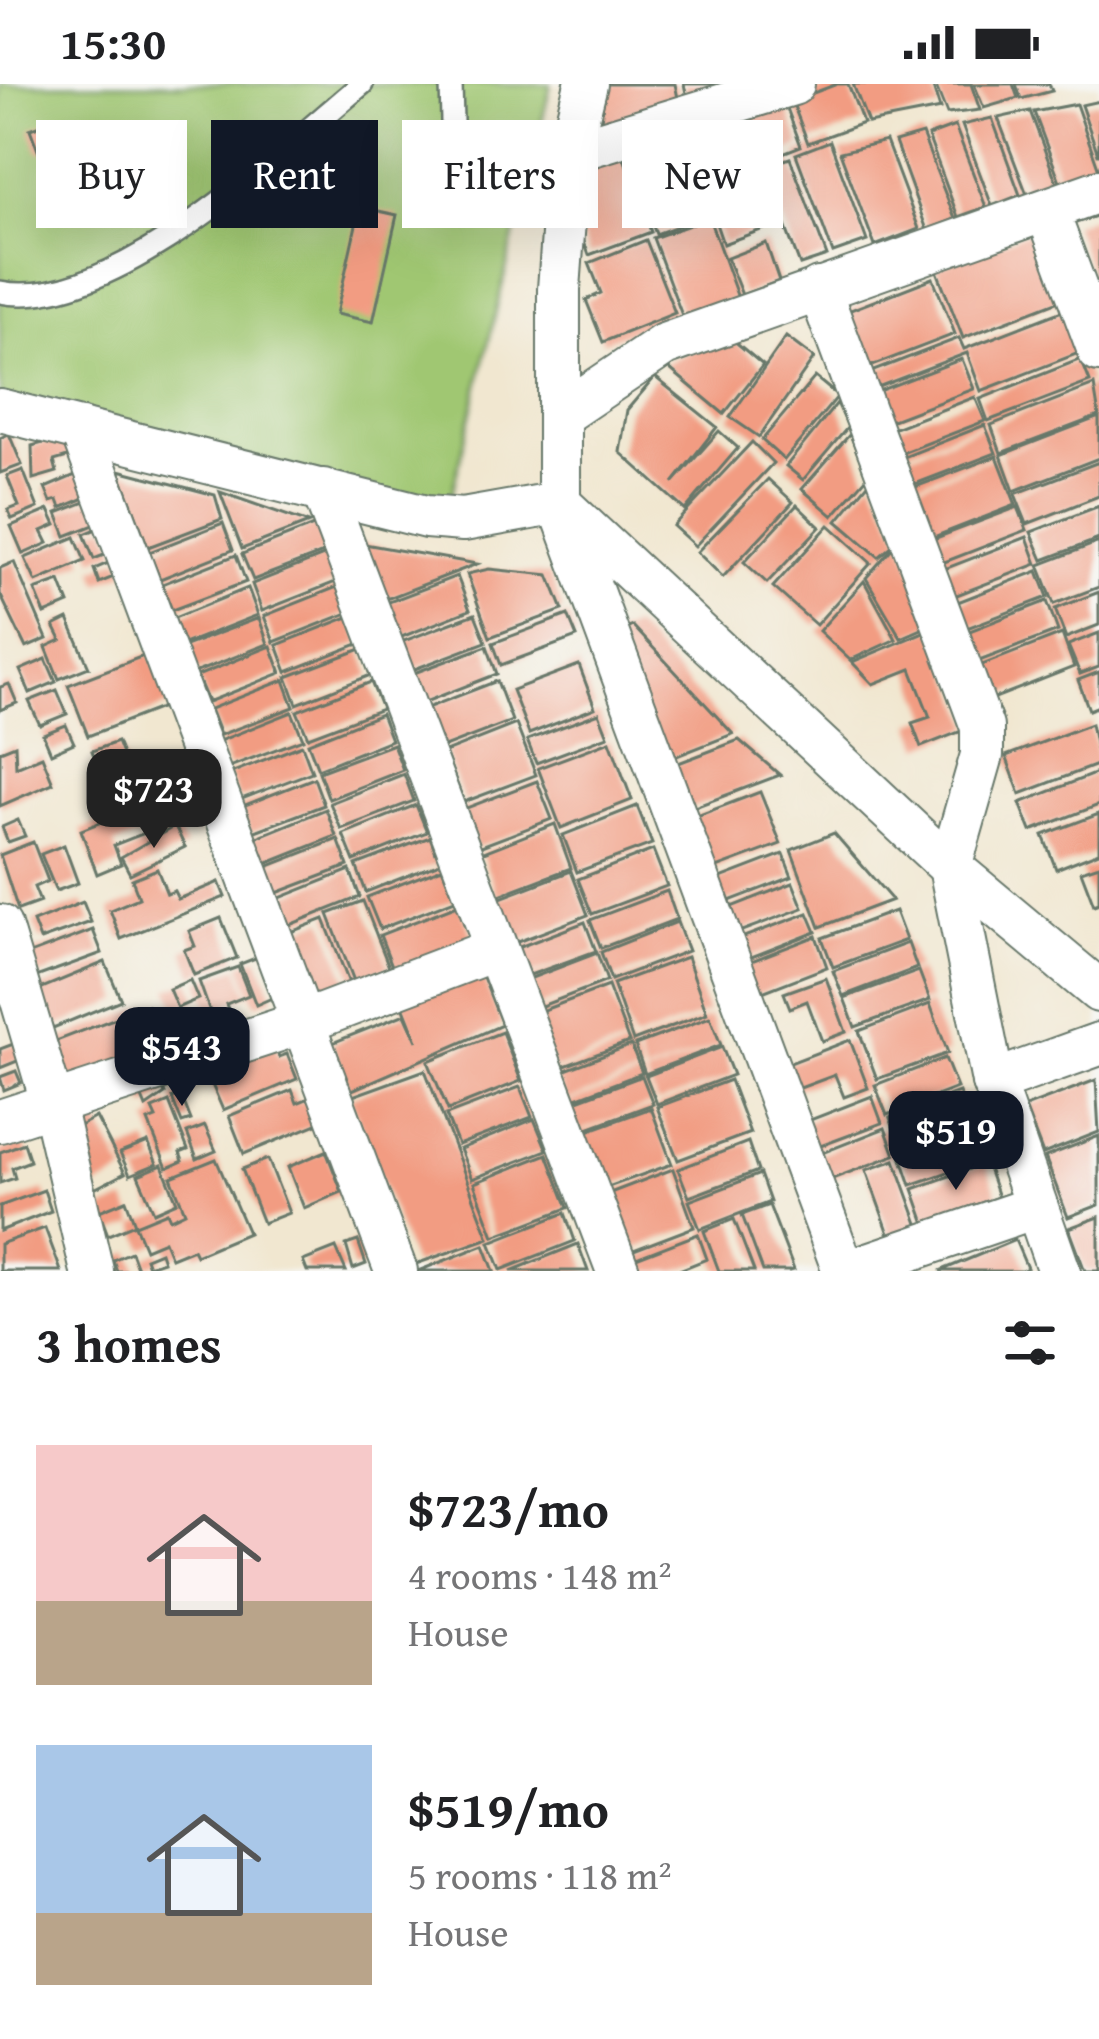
<!DOCTYPE html>
<html lang="en">
<head>
<meta charset="utf-8">
<style>
	:root { --surface:#fff; --page:#f6f6f6; --text:#202124; --muted:#757577; --accent:#111827 }
	body { margin:0; font-family:"Gentium Book Plus",serif; background:var(--page); color:var(--text); height:100vh; display:flex; flex-direction:column; font-size:45px; white-space:nowrap }
	* { box-sizing:border-box; margin:0 }
	p { font-size:39px; color:var(--muted) }
	.icon { flex:none; width:66px; height:66px; fill:none; stroke:currentColor; stroke-width:2; stroke-linecap:round; stroke-linejoin:round }
	.map { position:relative; height:1187px; overflow:hidden }
	.panel { display:flex; flex-direction:column; background:var(--surface); flex:1 }
	.panel>* { flex:none }
	.hud { position:absolute; left:36px; top:36px; width:1029px; height:108px; display:flex; gap:24px }
	.price { position:absolute; translate:-50% -102px; padding:0 27px; border-radius:24px; background:var(--accent); color:#fff; font-size:39px; line-height:78px; filter:drop-shadow(0 3px 6px #0008) }
	.price::after { content:''; position:absolute; left:50%; top:72px; width:36px; height:27px; margin-left:-18px; background:inherit; clip-path:polygon(0 0,100% 0,50% 100%) }
	.price.selected { background:#222; color:#fff }
	ul { padding:0; list-style:none }
	li { display:flex; align-items:center; gap:36px; height:300px; padding:0 36px }
	li span { display:grid; place-items:center; flex:none; width:336px; height:240px; border-radius:0px; color:#555 }
	li>.icon { margin-inline-start:auto }
	span .icon { width:144px; height:144px; fill:#fffc; stroke-width:1 }
	li b { font-size:51px }
	h2 { display:flex; justify-content:space-between; align-items:center; height:144px; padding:0 36px; font-size:51px }
	.chip { padding:0 42px; border-radius:0px; background:var(--surface); box-shadow:0 12px 48px #0002; font-size:42px; line-height:108px }
	.chip.selected { background:var(--accent); color:#fff }
	.status { display:flex; justify-content:space-between; align-items:center; height:84px; padding:0 60px; background:var(--surface); direction:ltr }
	.status svg { height:33px; fill:currentColor }
	.map>svg:first-child { display:block }
	.green { fill:#a0c772; stroke:#608253; stroke-width:3 }
	.building { fill:#f29c82 }
	.lines { fill:none; stroke-linecap:round; stroke-linejoin:round }
	.service-casing { stroke:#68786b; stroke-width:26 }
	.minor-casing { stroke:#68786b; stroke-width:46 }
	.service { stroke:#fff; stroke-width:21 }
	.minor { stroke:#fff; stroke-width:42 }
</style>
</head>
<body>
<div class="status"><b>15:30</b><svg viewBox="0 0 49 12"><path d="M0 12V9h3v3zM5 12V6h3v6zM10 12V3h3v9zM15 12V0h3v12zM26 1h20v11H26zM47 4h2v5h-2z"/></svg></div>
<div class="map">
<svg width="1099" height="1187" viewBox="0 0 1099 1187">
	<rect width="100%" height="100%" fill="#f6f6f2"/>
	<filter id="ink" filterUnits="userSpaceOnUse"><feTurbulence type="fractalNoise" baseFrequency=".00833" numOctaves="2"/><feDisplacementMap in="SourceGraphic" scale="24" xChannelSelector="R" yChannelSelector="G"/><feConvolveMatrix kernelMatrix="1 2 1 2 8 2 1 2 1" color-interpolation-filters="sRGB"/></filter>
	<filter id="wash" filterUnits="userSpaceOnUse"><feTurbulence type="fractalNoise" baseFrequency=".004" numOctaves="4" result="noise"/><feDisplacementMap in="SourceGraphic" scale="48" xChannelSelector="R" yChannelSelector="G"/><feGaussianBlur stdDeviation="2.7" result="paint"/><feColorMatrix in="noise" values="0 0 0 0 0 0 0 0 0 0 0 0 0 0 0 0 0 1.4 0 .05"/><feComposite in="paint" operator="in"/></filter>
	<g filter="url(#wash)">
		<rect width="100%" height="100%" fill="#f1e7d0"/>
		<polygon class="green" points="0,0 551,0 445,438 0,330"/>
		<g id="blocks">
			<g class="building">
				<polygon points="605,0 675,0 679,19 600,46"/>
				<polygon points="684,0 723,0 688,18"/>
				<polygon points="837,0 848,0 863,39 808,59 792,17"/>
				<polygon points="853,0 932,0 940,25 868,39"/>
				<polygon points="935,0 971,0 980,26 947,30"/>
				<polygon points="974,0 1013,0 1018,14 984,24"/>
				<polygon points="1016,0 1049,0 1052,7 1021,15"/>
				<polygon points="1099,17 1099,70 1098,70 1081,21"/>
				<polygon points="785,19 801,62 762,77 746,33"/>
				<polygon points="1076,20 1099,86 1061,100 1034,28"/>
				<polygon points="1030,27 1058,102 1028,113 998,34"/>
				<polygon points="992,34 1020,111 992,122 962,41"/>
				<polygon points="52,37 61,61 39,69 30,45"/>
				<polygon points="742,39 768,108 712,129 687,60"/>
				<polygon points="955,42 986,123 958,133 928,52"/>
				<polygon points="922,50 955,135 927,146 895,58"/>
				<polygon points="830,57 867,157 833,169 796,70"/>
				<polygon points="886,57 919,145 875,162 840,68"/>
				<polygon points="681,59 708,131 656,150 629,79"/>
				<polygon points="623,71 651,148 589,171 578,142 585,84"/>
				<polygon points="790,74 827,172 800,181 763,83"/>
				<polygon points="769,111 780,139 723,160 713,131"/>
				<polygon points="360,123 397,131 373,238 336,230"/>
				<polygon points="1099,131 1099,210 1073,140"/>
				<polygon points="709,134 738,214 683,234 653,154"/>
				<polygon points="1032,147 1059,217 963,254 936,184"/>
				<polygon points="646,156 675,229 603,258 586,216 601,209 589,179"/>
				<polygon points="766,159 779,197 742,211 727,174"/>
				<polygon points="933,194 955,250 861,286 840,230"/>
				<polygon points="1062,227 1079,269 981,307 967,269 870,306 863,291 959,254 964,265"/>
				<polygon points="726,250 763,281 724,330 664,280"/>
				<polygon points="786,253 814,274 759,353 730,333"/>
				<polygon points="962,275 974,305 885,339 873,309"/>
				<polygon points="1081,275 1090,298 988,337 980,315"/>
				<polygon points="655,293 717,343 673,399 719,347 738,364 685,426 620,368 627,326"/>
				<polygon points="815,293 838,312 784,376 762,356"/>
				<polygon points="1094,301 1099,332 1001,369 991,341"/>
				<polygon points="975,313 985,337 889,374 879,350"/>
				<polygon points="837,319 848,343 803,396 786,382"/>
				<polygon points="1099,333 1099,374 1014,407 1001,371"/>
				<polygon points="985,341 996,369 902,405 891,378"/>
				<polygon points="9,350 22,381 0,389 0,354"/>
				<polygon points="850,350 867,393 833,432 802,405"/>
				<polygon points="65,353 71,372 54,377 57,388 33,395 32,362"/>
				<polygon points="752,358 773,379 695,462 673,442"/>
				<polygon points="997,372 1016,421 921,458 902,408"/>
				<polygon points="1099,378 1099,412 1027,440 1015,410"/>
				<polygon points="23,386 38,424 12,435 8,426 19,422 7,392"/>
				<polygon points="87,386 97,409 61,424 58,416 51,418 45,404"/>
				<polygon points="119,386 215,411 222,435 148,463"/>
				<polygon points="768,395 793,418 723,493 697,468"/>
				<polygon points="872,395 901,454 879,473 837,437"/>
				<polygon points="220,408 309,439 242,465"/>
				<polygon points="98,413 107,436 66,452 57,429"/>
				<polygon points="797,421 820,443 767,499 744,478"/>
				<polygon points="1099,422 1099,455 1043,476 1031,448"/>
				<polygon points="1018,423 1027,446 929,484 920,460"/>
				<polygon points="49,426 56,441 42,447 48,459 23,470 11,442"/>
				<polygon points="223,439 233,466 160,495 149,468"/>
				<polygon points="106,441 117,466 94,475 84,450"/>
				<polygon points="316,441 326,468 253,496 242,470"/>
				<polygon points="829,441 871,479 816,541 773,503"/>
				<polygon points="75,453 85,477 36,498 25,474"/>
				<polygon points="1027,453 1037,480 949,514 939,487"/>
				<polygon points="901,454 933,540 901,554 866,494"/>
				<polygon points="1099,458 1099,503 1054,520 1039,481"/>
				<polygon points="359,459 477,480 381,517"/>
				<polygon points="236,471 246,498 172,526 162,500"/>
				<polygon points="326,471 336,498 262,527 252,500"/>
				<polygon points="120,474 126,488 99,499 94,485"/>
				<polygon points="14,478 47,555 26,564 0,510 0,484"/>
				<polygon points="489,485 549,491 563,526 490,553 467,490"/>
				<polygon points="1038,487 1048,513 959,547 950,521"/>
				<polygon points="457,492 470,526 399,554 386,519"/>
				<polygon points="60,497 69,520 45,530 35,506"/>
				<polygon points="864,497 896,555 850,576 819,547"/>
				<polygon points="337,503 348,529 274,558 264,532"/>
				<polygon points="248,504 258,531 184,560 174,534"/>
				<polygon points="1099,508 1099,541 1066,554 1055,525"/>
				<polygon points="1047,517 1058,547 966,582 954,553"/>
				<polygon points="475,530 486,558 412,586 401,558"/>
				<polygon points="568,531 577,553 501,581 493,559"/>
				<polygon points="351,532 361,559 287,588 277,561"/>
				<polygon points="259,534 268,560 194,589 185,562"/>
				<polygon points="68,535 89,583 59,595 46,563 61,556 54,542"/>
				<polygon points="633,542 733,650 664,677 615,550"/>
				<polygon points="933,544 972,643 921,663 912,639 930,633 911,585 873,600 852,578"/>
				<polygon points="1099,549 1099,583 1080,590 1068,561"/>
				<polygon points="1062,550 1074,583 982,619 969,586"/>
				<polygon points="271,562 281,589 208,618 197,592"/>
				<polygon points="487,562 497,590 425,618 414,589"/>
				<polygon points="361,565 371,591 297,620 287,593"/>
				<polygon points="151,569 171,620 88,652 68,601"/>
				<polygon points="46,575 56,598 30,609 20,586"/>
				<polygon points="579,581 595,624 529,650 512,606"/>
				<polygon points="1099,588 1099,622 1089,626 1078,596"/>
				<polygon points="284,596 294,623 220,651 210,625"/>
				<polygon points="497,597 512,637 439,665 424,625"/>
				<polygon points="371,598 382,625 308,653 297,627"/>
				<polygon points="9,600 17,619 0,626 0,603"/>
				<polygon points="57,606 67,630 40,641 29,617"/>
				<polygon points="292,628 303,655 229,683 219,657"/>
				<polygon points="599,629 608,652 536,679 527,656"/>
				<polygon points="381,630 391,656 318,685 308,659"/>
				<polygon points="516,640 536,691 464,718 445,668"/>
				<polygon points="1091,640 1099,680 1020,710 1006,672"/>
				<polygon points="66,641 74,659 51,669 43,650"/>
				<polygon points="739,656 780,691 684,727 668,683"/>
				<polygon points="610,657 632,716 561,744 538,684"/>
				<polygon points="117,658 138,710 114,720 92,667"/>
				<polygon points="393,660 403,686 329,715 319,688"/>
				<polygon points="15,661 16,683 42,672 53,699 0,722 0,667"/>
				<polygon points="302,661 312,688 239,716 228,690"/>
				<polygon points="1099,688 1099,721 1031,747 1020,719"/>
				<polygon points="404,690 414,717 341,745 330,719"/>
				<polygon points="314,694 324,721 250,749 240,723"/>
				<polygon points="537,697 552,735 476,764 461,726"/>
				<polygon points="760,708 781,760 706,788 686,736"/>
				<polygon points="416,721 427,748 354,777 343,750"/>
				<polygon points="637,722 652,760 577,788 563,751"/>
				<polygon points="136,724 145,749 114,761 121,780 97,790 81,746"/>
				<polygon points="326,725 336,752 263,781 252,755"/>
				<polygon points="1099,730 1099,768 1056,785 1043,751"/>
				<polygon points="18,736 25,752 8,758 2,743"/>
				<polygon points="555,740 571,784 497,812 481,769"/>
				<polygon points="175,742 185,763 130,790 121,773"/>
				<polygon points="834,749 892,816 820,843 791,766"/>
				<polygon points="430,753 440,779 366,808 356,781"/>
				<polygon points="338,755 348,782 274,810 264,784"/>
				<polygon points="33,758 48,797 34,803 40,818 18,826 0,771"/>
				<polygon points="64,761 78,799 56,807 41,770"/>
				<polygon points="653,766 667,802 592,830 578,795"/>
				<polygon points="783,770 792,793 719,821 710,798"/>
				<polygon points="1099,781 1099,819 1094,821 1081,787"/>
				<polygon points="442,784 455,816 380,845 367,813"/>
				<polygon points="157,785 167,810 174,807 178,815 219,798 225,813 121,855 110,826 139,814 132,795"/>
				<polygon points="350,786 360,813 287,842 277,815"/>
				<polygon points="571,787 588,831 512,860 495,816"/>
				<polygon points="793,799 803,824 731,851 721,827"/>
				<polygon points="667,807 677,835 601,864 590,836"/>
				<polygon points="363,817 389,883 354,897 328,830"/>
				<polygon points="83,818 91,838 40,856 33,838"/>
				<polygon points="460,820 474,856 394,887 380,851"/>
				<polygon points="895,827 906,856 833,883 822,854"/>
				<polygon points="808,829 816,848 741,877 733,857"/>
				<polygon points="221,834 237,874 194,891 184,866 195,862 189,847"/>
				<polygon points="324,835 349,899 313,913 288,849"/>
				<polygon points="585,838 596,867 519,895 509,867"/>
				<polygon points="677,838 688,867 611,896 601,868"/>
				<polygon points="93,846 102,869 36,893 27,871"/>
				<polygon points="816,852 827,883 752,912 741,881"/>
				<polygon points="908,859 917,884 843,912 833,887"/>
				<polygon points="597,869 607,897 531,926 521,898"/>
				<polygon points="258,873 274,913 256,921 240,880"/>
				<polygon points="687,873 707,929 633,957 613,900"/>
				<polygon points="105,878 121,916 53,944 37,906"/>
				<polygon points="238,883 249,911 226,920 230,930 213,936 199,897"/>
				<polygon points="479,883 502,941 350,1007 332,959 405,930 417,957 400,914"/>
				<polygon points="919,887 930,916 855,943 844,914"/>
				<polygon points="826,894 846,948 822,957 807,917 790,924 784,909"/>
				<polygon points="190,896 198,915 177,924 169,905"/>
				<polygon points="608,902 629,958 554,986 533,930"/>
				<polygon points="930,920 948,969 877,995 859,947"/>
				<polygon points="147,922 163,963 58,1003 43,962"/>
				<polygon points="710,933 721,961 645,990 635,961"/>
				<polygon points="502,948 521,997 448,1026 428,977"/>
				<polygon points="24,956 30,972 0,984 0,965"/>
				<polygon points="850,956 868,1004 844,1013 835,991 792,1007 782,982"/>
				<polygon points="274,960 279,973 287,970 297,995 223,1026 207,989"/>
				<polygon points="631,961 642,989 566,1018 555,990"/>
				<polygon points="722,963 733,991 657,1020 646,992"/>
				<polygon points="945,974 957,1004 887,1031 875,1001"/>
				<polygon points="425,986 489,1154 413,1181 350,1013"/>
				<polygon points="16,987 21,999 4,1006 0,993"/>
				<polygon points="642,992 653,1020 577,1048 567,1020"/>
				<polygon points="159,996 165,1010 146,1023 138,1004"/>
				<polygon points="730,996 750,1049 678,1076 657,1023"/>
				<polygon points="1096,996 1099,1048 1043,1070 1025,1023"/>
				<polygon points="520,1003 532,1033 458,1061 446,1031"/>
				<polygon points="292,1006 297,1019 324,1008 334,1033 244,1070 229,1032"/>
				<polygon points="959,1008 971,1038 901,1065 890,1034"/>
				<polygon points="181,1011 191,1036 182,1039 172,1014"/>
				<polygon points="872,1012 882,1039 807,1067 797,1041"/>
				<polygon points="169,1018 188,1066 180,1069 183,1077 167,1084 148,1037 156,1034 152,1025"/>
				<polygon points="651,1024 672,1080 597,1107 576,1051"/>
				<polygon points="96,1033 125,1089 94,1105 65,1050"/>
				<polygon points="534,1035 547,1066 472,1095 460,1065"/>
				<polygon points="205,1042 216,1067 197,1075 187,1049"/>
				<polygon points="885,1044 895,1071 819,1100 809,1074"/>
				<polygon points="972,1044 983,1076 911,1101 900,1069"/>
				<polygon points="1099,1052 1099,1121 1068,1133 1045,1073"/>
				<polygon points="148,1058 157,1080 130,1091 120,1069"/>
				<polygon points="748,1058 758,1087 689,1113 678,1085"/>
				<polygon points="24,1059 30,1077 12,1084 15,1094 0,1099 0,1068"/>
				<polygon points="326,1067 342,1108 304,1124 288,1083"/>
				<polygon points="547,1070 568,1124 494,1152 474,1099"/>
				<polygon points="216,1075 248,1149 196,1171 193,1165 171,1174 164,1157 145,1165 135,1141 167,1128 170,1135 185,1128 171,1093"/>
				<polygon points="268,1075 289,1129 263,1139 242,1085"/>
				<polygon points="895,1076 920,1145 891,1155 866,1086"/>
				<polygon points="986,1079 998,1113 925,1139 913,1105"/>
				<polygon points="162,1081 177,1118 154,1128 138,1091"/>
				<polygon points="673,1085 694,1143 618,1172 597,1114"/>
				<polygon points="760,1090 770,1118 700,1145 689,1117"/>
				<polygon points="44,1106 51,1127 0,1147 0,1122"/>
				<polygon points="126,1116 135,1140 108,1151 99,1127"/>
				<polygon points="769,1121 794,1186 790,1187 763,1187 742,1131"/>
				<polygon points="565,1129 575,1157 501,1186 490,1158"/>
				<polygon points="1099,1133 1099,1187 1085,1187 1069,1144"/>
				<polygon points="734,1135 754,1187 719,1187 704,1147"/>
				<polygon points="45,1144 61,1187 0,1187 0,1160"/>
				<polygon points="698,1150 707,1175 677,1187 626,1187 623,1179"/>
				<polygon points="1015,1156 1027,1184 1021,1187 940,1187"/>
				<polygon points="358,1157 366,1180 353,1185 346,1161"/>
				<polygon points="578,1160 588,1187 511,1187"/>
				<polygon points="484,1161 494,1187 418,1187"/>
				<polygon points="336,1164 346,1187 307,1187 303,1177"/>
				<polygon points="131,1168 138,1187 117,1187 113,1176"/>
				<polygon points="160,1168 163,1177 148,1182 145,1174"/>
			</g>
		</g>
	</g>
	<g filter="url(#ink)">
		<use href="#blocks" fill-opacity="0" stroke="#68786b" stroke-width="3"/>
		<g class="lines">
			<defs>
				<g id="service">
					<polyline points="451,0 454,112"/>
					<path d="M0 208C112 230 279 69 362 0"/>
				</g>
				<g id="minor">
					<polyline points="586,0 569,68 559,205 559,419 844,1187"/>
					<polyline points="569,68 793,0"/>
					<polyline points="1047,127 1099,267"/>
					<polyline points="819,205 982,643 982,671 950,783 993,998 1059,1187"/>
					<polyline points="0,326 426,433 463,436 559,419 950,783 1099,907"/>
					<polyline points="563,329 664,261 1099,107"/>
					<polyline points="81,346 396,1187"/>
					<polyline points="323,406 618,1187"/>
					<polyline points="0,842 53,1021 92,1187"/>
					<polyline points="993,998 1099,960"/>
					<polyline points="0,1037 304,938 496,865"/>
					<polyline points="848,1187 1035,1123"/>
				</g>
			</defs>
			<use href="#service" class="service-casing"/>
			<use href="#minor" class="minor-casing"/>
			<use href="#service" class="service"/>
			<use href="#minor" class="minor"/>
		</g>
	</g>
</svg>
<b class="price selected" style="left:154px;top:767px">$723</b>
<b class="price" style="left:182px;top:1025px">$543</b>
<b class="price" style="left:956px;top:1109px">$519</b>
<div class="hud">
<a class="chip">Buy</a>
<a class="chip selected">Rent</a>
<a class="chip">Filters</a>
<a class="chip">New</a>
</div>
</div>
<section class="panel">
<h2>3 homes<svg class="icon" aria-label="filters" viewBox="0 0 24 24"><path d="M4 7h16M4 17h16"/><circle cx="9" cy="7" r="2"/><circle cx="15" cy="17" r="2"/></svg></h2>
<ul>
<li><span style="background:linear-gradient(#f6c9c9 65%,#b9a48a 0)"><svg class="icon" aria-label="home" viewBox="0 0 24 24"><path d="M3 11l9-7 9 7M6 9v11h12V9"/></svg></span><div><b>$723/mo</b><p>4 rooms · 148 m²</p><p>House</p></div></li>
<li><span style="background:linear-gradient(#a9c7e8 70%,#b9a48a 0)"><svg class="icon" aria-label="home" viewBox="0 0 24 24"><path d="M3 11l9-7 9 7M6 9v11h12V9"/></svg></span><div><b>$519/mo</b><p>5 rooms · 118 m²</p><p>House</p></div></li>
</ul>
</section>
</body>
</html>
